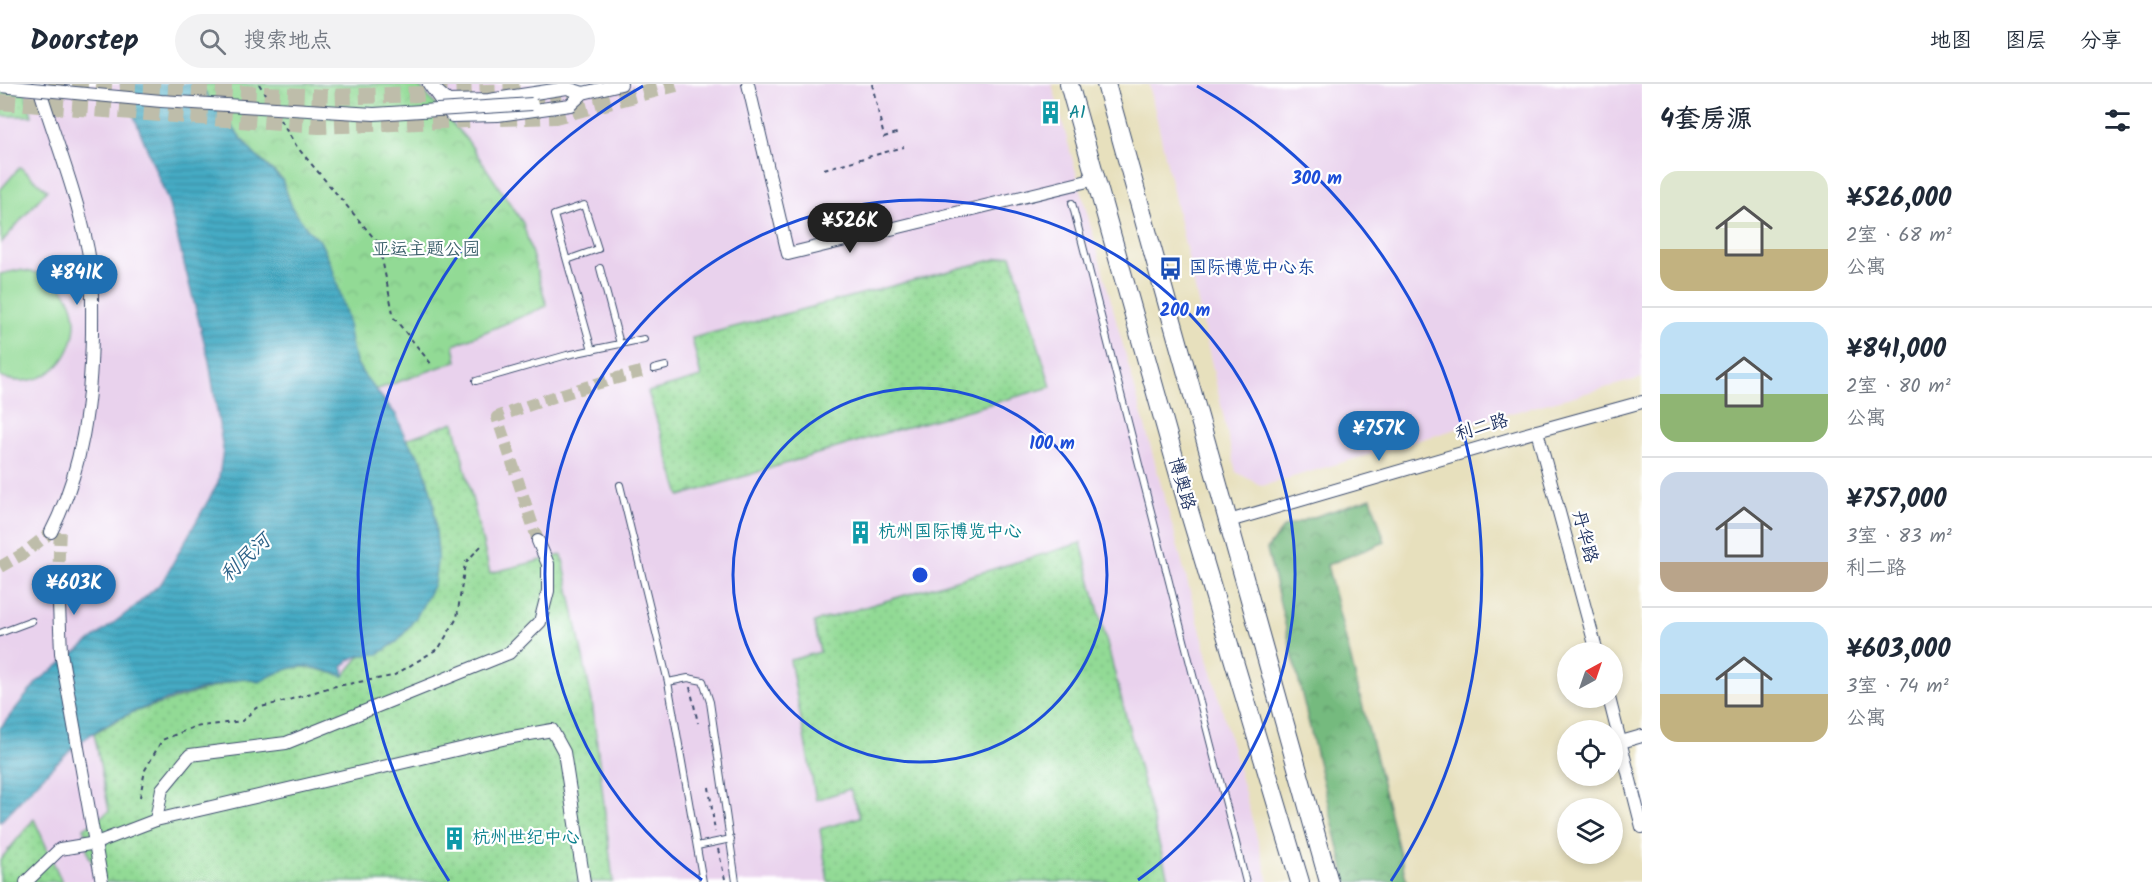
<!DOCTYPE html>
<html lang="zh">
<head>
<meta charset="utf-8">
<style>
	:root { --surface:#fff; --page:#f2f2f3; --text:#1f2937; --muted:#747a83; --line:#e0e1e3; --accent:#1f6fb2 }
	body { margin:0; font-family:Kalam,"LXGW WenKai TC",sans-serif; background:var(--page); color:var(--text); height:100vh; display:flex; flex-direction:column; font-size:22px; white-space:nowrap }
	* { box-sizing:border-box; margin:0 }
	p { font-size:20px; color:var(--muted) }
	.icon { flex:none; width:33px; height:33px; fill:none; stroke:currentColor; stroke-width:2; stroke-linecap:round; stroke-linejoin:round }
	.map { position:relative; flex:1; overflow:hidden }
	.panel { display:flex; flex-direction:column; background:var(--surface); width:510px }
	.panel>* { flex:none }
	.needle { width:39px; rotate:40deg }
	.tools { position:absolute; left:1557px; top:558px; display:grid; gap:12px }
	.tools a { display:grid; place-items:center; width:66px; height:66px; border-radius:50%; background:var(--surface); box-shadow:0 3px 9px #0003; font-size:30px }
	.price { position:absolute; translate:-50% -51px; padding:0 14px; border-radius:21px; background:var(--accent); color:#fff; font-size:20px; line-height:39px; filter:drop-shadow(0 2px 3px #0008) }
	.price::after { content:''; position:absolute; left:50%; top:36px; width:18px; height:14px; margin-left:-9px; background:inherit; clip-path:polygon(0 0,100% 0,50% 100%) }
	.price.active { background:#222; color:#fff }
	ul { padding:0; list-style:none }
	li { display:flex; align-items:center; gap:18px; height:150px; padding:0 18px }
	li+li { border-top:2px solid var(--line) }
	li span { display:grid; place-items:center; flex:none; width:168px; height:120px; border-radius:18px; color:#555 }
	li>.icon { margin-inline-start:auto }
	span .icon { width:72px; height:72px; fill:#fffc; stroke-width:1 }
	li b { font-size:26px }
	h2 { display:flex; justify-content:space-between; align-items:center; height:72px; padding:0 18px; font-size:26px }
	header { display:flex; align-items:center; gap:36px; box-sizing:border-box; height:84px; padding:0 30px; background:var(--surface); border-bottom:2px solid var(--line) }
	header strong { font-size:28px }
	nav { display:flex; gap:33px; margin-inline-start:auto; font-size:21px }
	.search { width:420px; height:54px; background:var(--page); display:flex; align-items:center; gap:15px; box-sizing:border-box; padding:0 21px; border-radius:33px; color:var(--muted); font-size:22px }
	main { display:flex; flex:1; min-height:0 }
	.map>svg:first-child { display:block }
	.built { fill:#e9d2ed }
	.grass { fill:url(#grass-dots); stroke:#56847a; stroke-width:1.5 }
	.forest { fill:url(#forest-crowns); stroke:#48746e; stroke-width:1.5 }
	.park { fill:url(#park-crowns); stroke:#56847a; stroke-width:1.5 }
	.garden { fill:#92da95; stroke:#56847a; stroke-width:1.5 }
	.water { fill:url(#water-rules); stroke:#306d91; stroke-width:1.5 }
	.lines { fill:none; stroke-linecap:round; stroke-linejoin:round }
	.minor-tunnel { stroke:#bebdaa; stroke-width:12; stroke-dasharray:12 6; stroke-linecap:butt }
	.secondary-tunnel { stroke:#bebdaa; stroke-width:16; stroke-dasharray:16 8; stroke-linecap:butt }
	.service-casing { stroke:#3a4a6c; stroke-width:8 }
	.minor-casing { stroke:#3a4a6c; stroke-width:14 }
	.primary-casing { stroke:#3a4a6c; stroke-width:20 }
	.path { stroke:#3a4a6c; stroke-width:2; stroke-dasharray:4.5 4.5; stroke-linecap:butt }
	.service { stroke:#fff; stroke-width:6 }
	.minor { stroke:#fff; stroke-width:12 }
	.primary { stroke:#fff; stroke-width:18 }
	.minor-bridge-casing { stroke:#3a4a6c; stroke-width:14; stroke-linecap:butt }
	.minor-bridge { stroke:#fff; stroke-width:12 }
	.ring { fill:none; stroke:#1d4ed8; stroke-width:3 }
	.labels { text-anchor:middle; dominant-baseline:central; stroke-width:4.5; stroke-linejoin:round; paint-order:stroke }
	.culture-label { font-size:18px; fill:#0d838f; stroke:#fff; text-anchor:start }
	.park-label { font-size:18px; fill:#3f626e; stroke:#fff }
	.transit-label { font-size:18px; fill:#164399; stroke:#fff; text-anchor:start }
	.street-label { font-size:18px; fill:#1b2f5e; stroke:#fff }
	.water-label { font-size:20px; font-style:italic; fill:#2c6187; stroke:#fff }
	.centre { fill:#1d4ed8; stroke:#fff; stroke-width:3 }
	.ring-label { font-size:18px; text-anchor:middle; font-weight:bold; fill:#1d4ed8; stroke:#fff; stroke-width:4.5; stroke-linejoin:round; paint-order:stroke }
</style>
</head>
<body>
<header>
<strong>Doorstep</strong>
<div class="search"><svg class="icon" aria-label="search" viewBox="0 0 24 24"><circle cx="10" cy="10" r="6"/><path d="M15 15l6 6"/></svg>搜索地点</div>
<nav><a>地图</a><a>图层</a><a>分享</a></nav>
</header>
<main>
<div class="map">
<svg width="1642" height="798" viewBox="0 0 1642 798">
	<defs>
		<pattern id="grass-dots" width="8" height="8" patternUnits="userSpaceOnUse" patternTransform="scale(1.5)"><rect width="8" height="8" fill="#92da95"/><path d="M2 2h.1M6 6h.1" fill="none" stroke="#7dbb83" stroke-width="1.8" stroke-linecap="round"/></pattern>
		<pattern id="forest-crowns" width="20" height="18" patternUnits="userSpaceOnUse" patternTransform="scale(1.5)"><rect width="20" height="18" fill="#75ba7e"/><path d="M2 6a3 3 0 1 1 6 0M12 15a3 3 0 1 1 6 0" fill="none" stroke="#5f986a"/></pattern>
		<pattern id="park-crowns" width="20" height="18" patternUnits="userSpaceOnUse" patternTransform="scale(1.5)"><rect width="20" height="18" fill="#92da95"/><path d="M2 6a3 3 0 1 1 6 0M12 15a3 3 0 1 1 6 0" fill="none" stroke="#7dbb83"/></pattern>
		<pattern id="water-rules" width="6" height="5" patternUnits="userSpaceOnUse" patternTransform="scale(1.5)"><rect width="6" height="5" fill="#45abc4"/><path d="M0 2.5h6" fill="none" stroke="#398ca2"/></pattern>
	</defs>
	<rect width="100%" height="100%" fill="#fff"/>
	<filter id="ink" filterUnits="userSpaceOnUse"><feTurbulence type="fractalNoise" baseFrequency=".0167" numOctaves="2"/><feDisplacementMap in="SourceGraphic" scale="12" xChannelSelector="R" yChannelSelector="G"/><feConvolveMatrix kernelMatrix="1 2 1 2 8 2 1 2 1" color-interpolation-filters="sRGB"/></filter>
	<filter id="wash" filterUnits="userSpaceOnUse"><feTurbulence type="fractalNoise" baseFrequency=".008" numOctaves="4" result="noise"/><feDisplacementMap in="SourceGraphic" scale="24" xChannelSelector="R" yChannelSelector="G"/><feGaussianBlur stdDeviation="1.35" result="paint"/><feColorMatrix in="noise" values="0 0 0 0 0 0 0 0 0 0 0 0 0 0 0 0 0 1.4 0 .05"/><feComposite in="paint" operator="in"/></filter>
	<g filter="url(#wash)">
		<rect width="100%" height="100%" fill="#e7e0bd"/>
		<g class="built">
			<polygon points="0,0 1052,0 1269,798 0,798"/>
			<polygon points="1149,0 1642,0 1642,294 1511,329 1262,402 1236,388"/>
		</g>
		<g class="grass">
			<polygon points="0,0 24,0 32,32 0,32"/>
			<polygon points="1011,171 1051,303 879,351 680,412 648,308 701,293 692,254"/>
			<path d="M454 338 490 489 562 471 592 617 613 798H101L88 770 84 744 109 727 94 649 131 629 243 594 259 598C298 576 303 582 344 592L361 571 378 570 398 557 417 532 422 377 406 355Z"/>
			<polygon points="1081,459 1169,798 828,798 820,745 860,733 850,705 816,716 790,576 820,568 814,538"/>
			<polygon points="34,735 62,798 0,798 0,776"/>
		</g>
		<polygon class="forest" points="1371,414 1385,458 1327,481 1407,798 1347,798 1267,465 1284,443"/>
		<polygon class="park" points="198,0 417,0 468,57 523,139 547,222 454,261 457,277 375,306 363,290 356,278 351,260 347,233 332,183 320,157 309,147 293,126 282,95 253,69"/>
		<g class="garden">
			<polygon points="20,83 47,106 1,159 0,106"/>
			<path d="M19 186C25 187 32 188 38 189 106 212 72 318 0 293V190Z"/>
		</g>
		<path class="water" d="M121 0H198L253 69 282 96 293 126 309 147 320 157 332 183 347 233 351 260 356 278 363 290 397 332 406 355 422 377 433 415 438 470 434 500 417 532 398 557 378 570 361 571 349 576 343 582 344 592C305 580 297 577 259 598L243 594C196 607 133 622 93 649 58 673 29 708 0 738V644L37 598 133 524 162 498 218 399 223 366 209 277 168 117Z"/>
	</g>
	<g filter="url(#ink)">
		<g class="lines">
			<g class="minor-tunnel">
				<polyline points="532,20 583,9"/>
				<path d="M538 457 497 333C545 315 595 299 645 287"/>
				<polyline points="0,483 23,470 51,448"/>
				<polyline points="58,496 60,444"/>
			</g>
			<g class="secondary-tunnel">
				<polyline points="48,0 328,13 524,7"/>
				<polyline points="0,18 319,42 469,36"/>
				<polyline points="501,34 555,32 676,0"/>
			</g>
			<defs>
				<g id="service">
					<polyline points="1072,119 1246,798"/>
					<polyline points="567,176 598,165 584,121 554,131 592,266"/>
					<polyline points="600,184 620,260"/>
					<polyline points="654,285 666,282"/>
					<polyline points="476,297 567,271 644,255"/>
					<polyline points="620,401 668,598 703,798"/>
					<polyline points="0,549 32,537"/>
					<polyline points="668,598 688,594 703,597 710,618 736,798"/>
					<polyline points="697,762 731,755"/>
				</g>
				<g id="minor">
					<path d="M38 0C55 55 77 110 88 166 93 193 92 222 92 249 91 318 83 386 51 448"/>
					<polyline points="748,0 788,170 1096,95"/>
					<polyline points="583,9 567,4 489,16 448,17 429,0 452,32 498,31 570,21 583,9 621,0"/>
					<polyline points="1537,347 1597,568"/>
					<polyline points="1229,437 1537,347 1642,318"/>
					<polyline points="58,496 61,569 102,798"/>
					<polyline points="1609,614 1642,743"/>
					<polyline points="1621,658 1642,652"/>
					<polyline points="156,736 162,705 190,671 286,659 509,569 540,538 548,507 548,480 538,457"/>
					<polyline points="26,798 60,765 96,759 156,736 507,654 552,646 564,668 584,798"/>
				</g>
				<g id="primary">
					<polyline points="1069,0 1190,430 1300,798"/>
					<polyline points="1106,0 1329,798"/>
				</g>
			</defs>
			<use href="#service" class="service-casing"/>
			<use href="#minor" class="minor-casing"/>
			<use href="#primary" class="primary-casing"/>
			<g class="path">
				<polyline points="259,0 265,10"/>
				<polyline points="872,0 884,53 900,48"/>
				<polyline points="280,36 297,63 379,160 394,234 432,281"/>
				<polyline points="824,85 904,63"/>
				<polyline points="690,603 698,639"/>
				<polyline points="709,703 715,748"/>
				<polyline points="140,713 145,686 162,656 194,643 242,637 256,624 282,618 331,603 393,592 439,564 457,534 465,479 483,460"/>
				<polyline points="718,765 725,795"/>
			</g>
			<use href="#service" class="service"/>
			<use href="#minor" class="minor"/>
			<use href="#primary" class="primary"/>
			<defs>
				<polyline id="minor-bridge" points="0,2 161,17 374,30 532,20"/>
			</defs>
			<use href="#minor-bridge" class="minor-bridge-casing"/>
			<use href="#minor-bridge" class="minor-bridge"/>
		</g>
	</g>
	<g class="ring">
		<circle cx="920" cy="491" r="187"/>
		<path d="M702 796A375 375 0 1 1 1138 796"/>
		<path d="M449 797A562 562 0 0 1 643 2M1197 2A562 562 0 0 1 1391 797"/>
	</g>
	<defs>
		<symbol id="building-bare" viewBox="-9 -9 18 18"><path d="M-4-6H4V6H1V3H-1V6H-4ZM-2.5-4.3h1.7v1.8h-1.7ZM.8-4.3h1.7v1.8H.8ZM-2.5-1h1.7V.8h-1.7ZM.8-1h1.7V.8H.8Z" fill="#0f9aa8" stroke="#fff" stroke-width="2.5" paint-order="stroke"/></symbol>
		<symbol id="bus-bare" viewBox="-9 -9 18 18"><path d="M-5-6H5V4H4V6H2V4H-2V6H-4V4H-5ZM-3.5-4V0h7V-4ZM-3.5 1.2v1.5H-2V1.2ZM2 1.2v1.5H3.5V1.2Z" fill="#1a4fb4" stroke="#fff" stroke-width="2.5" paint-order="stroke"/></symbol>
	</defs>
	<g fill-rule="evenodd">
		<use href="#building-bare" x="1034" y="12" width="33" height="33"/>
		<use href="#bus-bare" x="1154" y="168" width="33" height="33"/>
		<use href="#building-bare" x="844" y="432" width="33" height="33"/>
		<use href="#building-bare" x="438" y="738" width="33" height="33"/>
	</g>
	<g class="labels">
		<g class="culture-label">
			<text x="1069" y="29">A1</text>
			<text x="878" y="448">杭州国际博览中心</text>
			<text x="472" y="754">杭州世纪中心</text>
		</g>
		<g class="park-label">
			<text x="426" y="166">亚运主题公园</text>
		</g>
		<g class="transit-label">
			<text x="1189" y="184">国际博览中心东</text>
		</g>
		<g class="street-label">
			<text transform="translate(1482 344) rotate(-16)">利二路</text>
			<text transform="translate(1181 400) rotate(74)">博奥路</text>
			<text transform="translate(1584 453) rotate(75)">丹华路</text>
		</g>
		<g class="water-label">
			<text transform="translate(246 475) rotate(-43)">利民河</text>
		</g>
	</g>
	<circle cx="920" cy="491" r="9" class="centre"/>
	<g class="ring-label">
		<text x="1317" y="100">300 m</text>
		<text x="1185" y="232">200 m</text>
		<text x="1052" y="365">100 m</text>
	</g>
</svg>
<div class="tools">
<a><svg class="needle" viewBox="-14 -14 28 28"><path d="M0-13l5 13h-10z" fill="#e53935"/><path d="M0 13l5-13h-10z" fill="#747a83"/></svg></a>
<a><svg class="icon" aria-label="locate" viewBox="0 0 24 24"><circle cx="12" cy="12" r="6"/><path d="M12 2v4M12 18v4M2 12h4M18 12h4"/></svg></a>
<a><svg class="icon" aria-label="layers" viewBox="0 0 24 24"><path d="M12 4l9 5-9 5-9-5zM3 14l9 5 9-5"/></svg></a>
</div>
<b class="price active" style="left:850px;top:170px">¥526K</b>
<b class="price" style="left:77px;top:222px">¥841K</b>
<b class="price" style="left:1379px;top:378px">¥757K</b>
<b class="price" style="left:74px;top:532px">¥603K</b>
</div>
<section class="panel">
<h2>4套房源<svg class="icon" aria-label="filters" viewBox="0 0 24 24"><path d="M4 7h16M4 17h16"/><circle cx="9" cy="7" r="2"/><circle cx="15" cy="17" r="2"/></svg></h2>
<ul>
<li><span style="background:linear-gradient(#dfe7d0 65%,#c2b280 0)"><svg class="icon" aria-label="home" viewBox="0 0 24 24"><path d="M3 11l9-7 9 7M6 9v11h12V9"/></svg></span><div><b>¥526,000</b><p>2室 · 68 m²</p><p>公寓</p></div></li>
<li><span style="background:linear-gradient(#bfe0f5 60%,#8fb573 0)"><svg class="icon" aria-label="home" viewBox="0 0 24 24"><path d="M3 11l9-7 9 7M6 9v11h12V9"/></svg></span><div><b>¥841,000</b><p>2室 · 80 m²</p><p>公寓</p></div></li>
<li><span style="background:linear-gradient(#c9d6e8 75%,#b9a48a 0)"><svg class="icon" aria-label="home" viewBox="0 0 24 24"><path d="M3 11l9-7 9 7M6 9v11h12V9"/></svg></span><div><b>¥757,000</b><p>3室 · 83 m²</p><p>利二路</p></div></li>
<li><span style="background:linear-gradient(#bfe0f5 60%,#c2b280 0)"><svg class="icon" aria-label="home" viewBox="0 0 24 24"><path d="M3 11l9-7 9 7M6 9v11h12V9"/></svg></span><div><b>¥603,000</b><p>3室 · 74 m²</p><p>公寓</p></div></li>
</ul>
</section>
</main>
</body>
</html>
